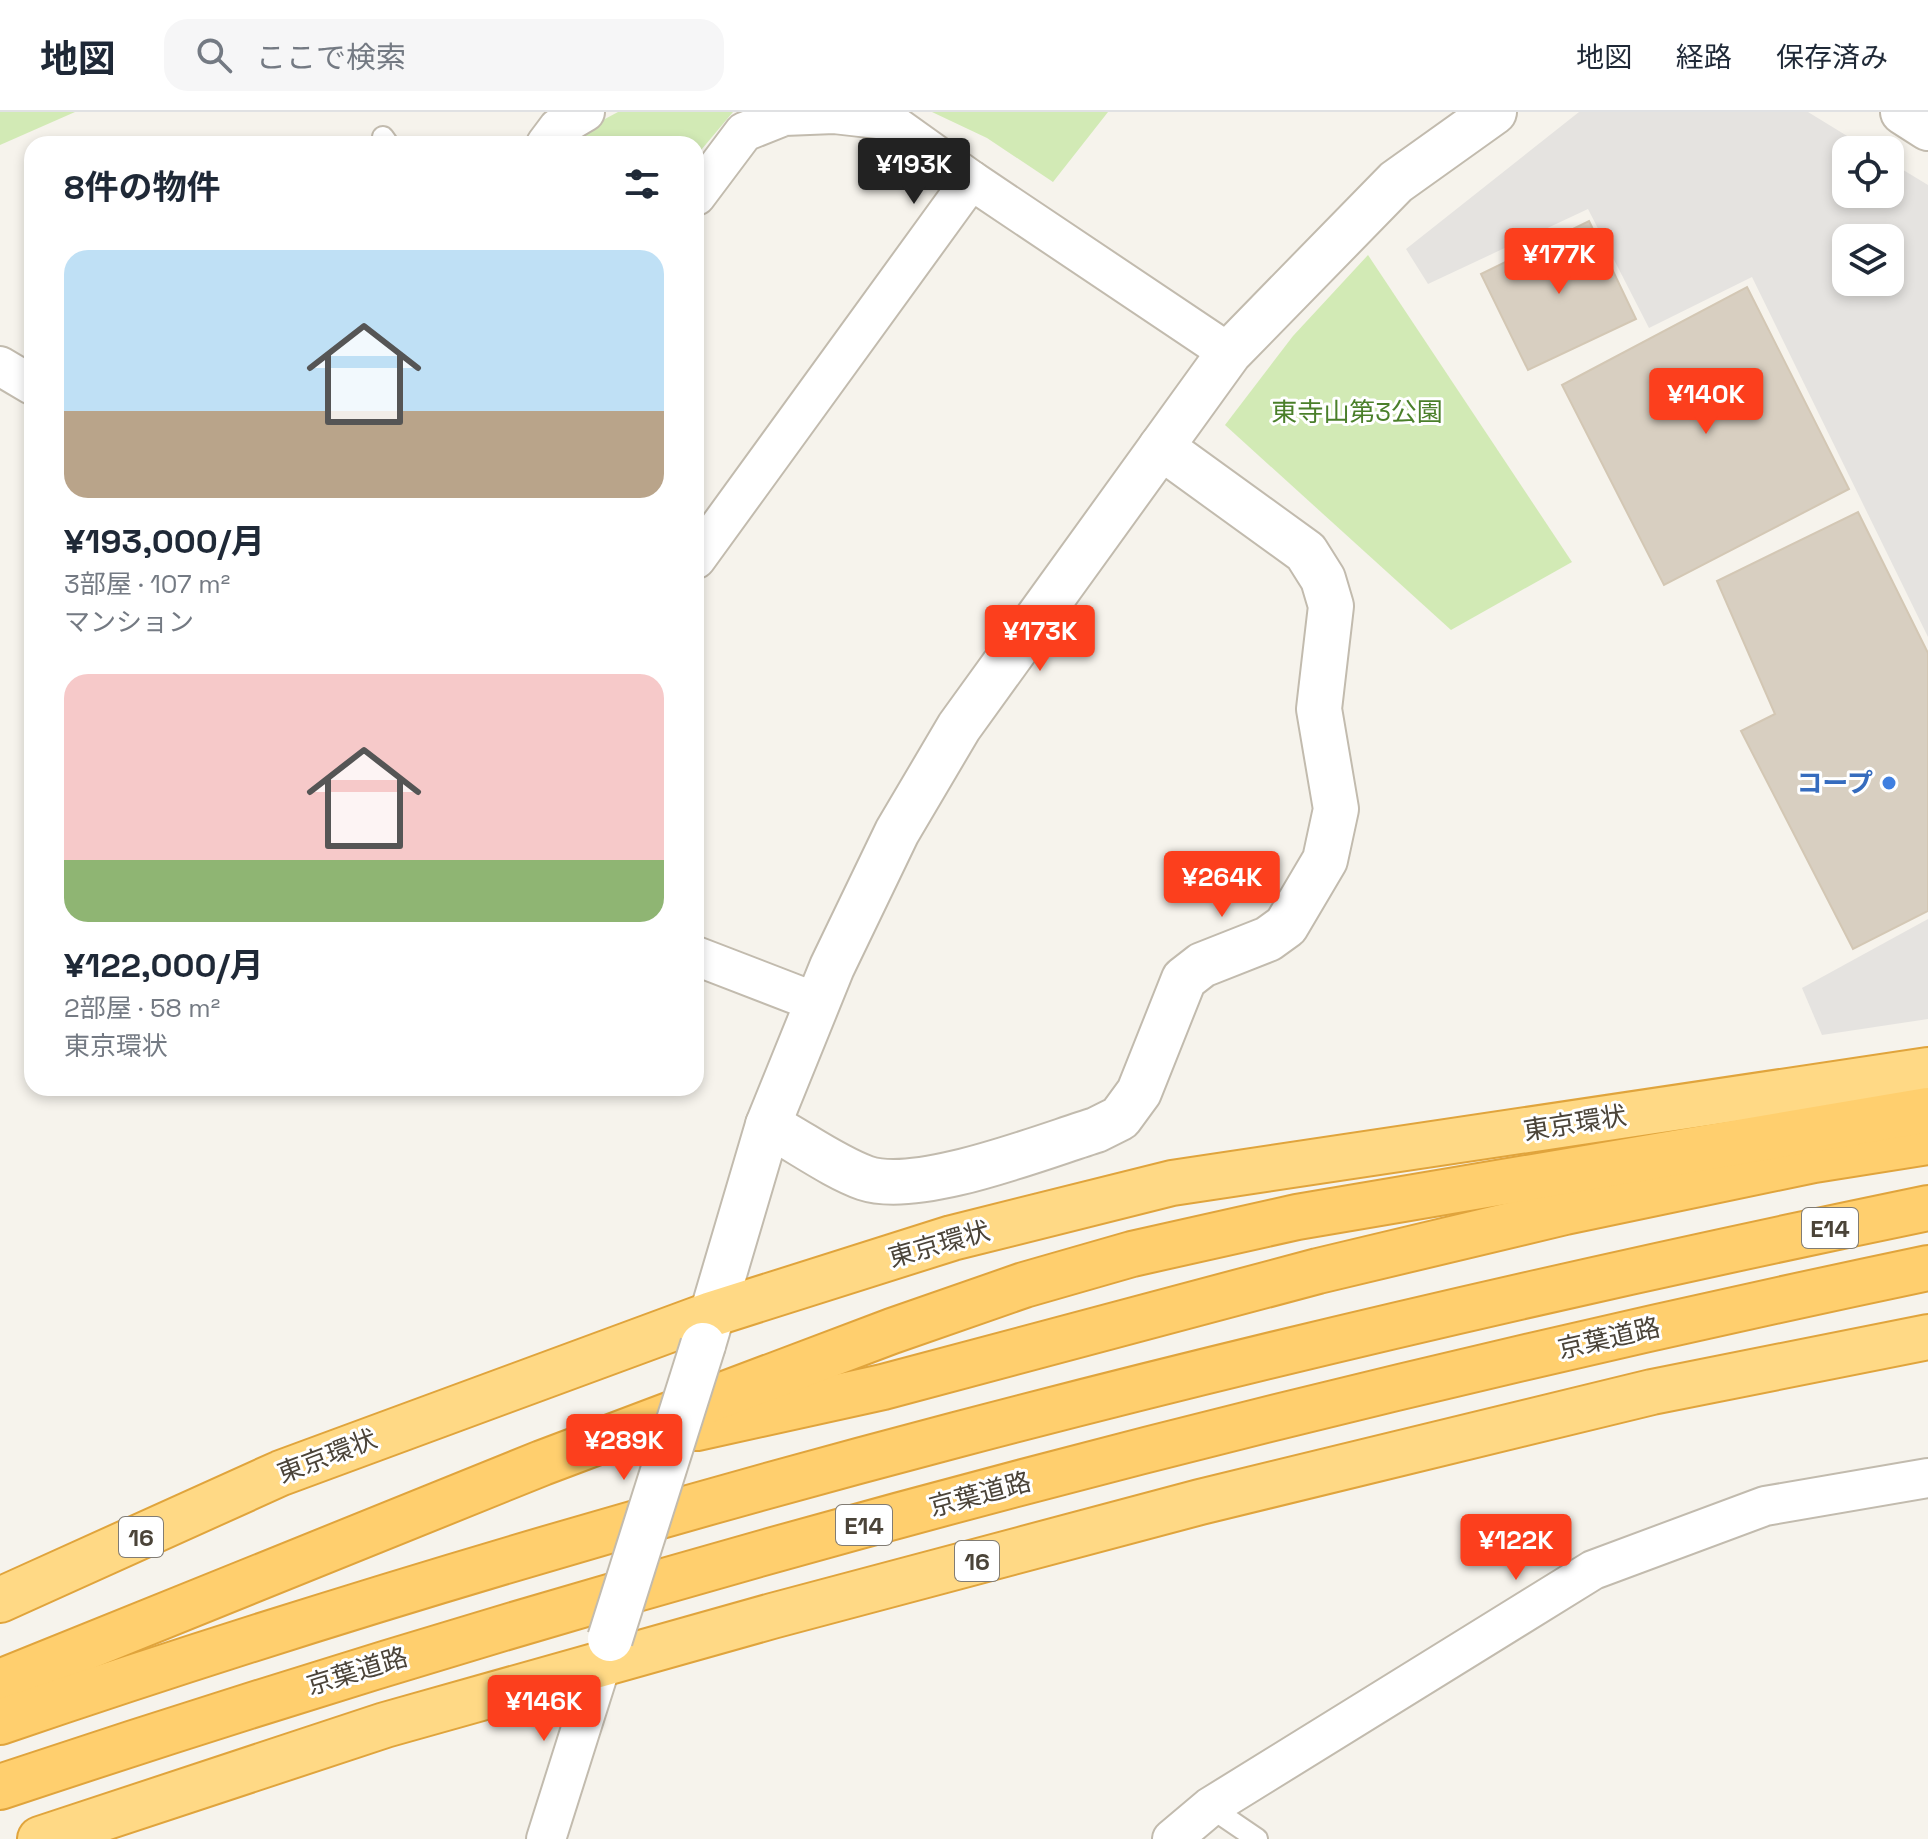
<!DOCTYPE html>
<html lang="ja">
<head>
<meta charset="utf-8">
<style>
	:root { --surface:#fff; --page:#f6f6f7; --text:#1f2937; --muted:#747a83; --line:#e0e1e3; --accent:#fc3f1d }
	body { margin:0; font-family:"Space Grotesk","Noto Sans JP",sans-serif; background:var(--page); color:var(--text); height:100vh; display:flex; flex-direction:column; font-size:30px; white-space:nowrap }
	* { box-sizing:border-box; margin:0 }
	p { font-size:26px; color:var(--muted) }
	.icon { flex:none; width:44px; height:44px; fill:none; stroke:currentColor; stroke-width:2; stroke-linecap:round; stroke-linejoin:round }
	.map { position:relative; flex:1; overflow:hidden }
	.sheet { position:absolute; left:24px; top:24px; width:680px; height:960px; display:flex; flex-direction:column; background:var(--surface); border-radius:24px; box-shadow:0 4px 12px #0003 }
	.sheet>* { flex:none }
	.fabs { position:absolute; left:1832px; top:24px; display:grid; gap:16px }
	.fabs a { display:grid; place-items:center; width:72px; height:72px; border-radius:16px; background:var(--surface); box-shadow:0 4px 12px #0003; font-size:40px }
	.price { position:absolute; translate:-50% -68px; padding:0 18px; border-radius:8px; background:var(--accent); color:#fff; font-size:26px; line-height:52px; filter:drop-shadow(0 2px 4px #0008) }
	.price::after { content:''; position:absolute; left:50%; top:48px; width:24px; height:18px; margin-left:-12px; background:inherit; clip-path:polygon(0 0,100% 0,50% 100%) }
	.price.active { background:#222; color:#fff }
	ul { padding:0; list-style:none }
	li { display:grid; align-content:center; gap:16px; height:424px; padding:0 40px }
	li span { display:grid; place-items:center; height:248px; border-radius:24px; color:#555 }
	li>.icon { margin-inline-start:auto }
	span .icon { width:144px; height:144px; fill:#fffc; stroke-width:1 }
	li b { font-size:34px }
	h2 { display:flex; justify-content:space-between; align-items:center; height:96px; padding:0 40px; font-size:34px }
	header { display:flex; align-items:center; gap:48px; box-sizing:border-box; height:112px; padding:0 40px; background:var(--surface); border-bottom:2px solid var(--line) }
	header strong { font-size:38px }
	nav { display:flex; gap:44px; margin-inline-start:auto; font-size:28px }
	.search { width:560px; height:72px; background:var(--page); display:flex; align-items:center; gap:20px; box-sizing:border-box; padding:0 28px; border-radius:24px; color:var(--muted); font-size:30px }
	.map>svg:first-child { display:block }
	.green { fill:#d2eab5 }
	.parking { fill:#e5e3e0; fill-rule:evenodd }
	.building { fill:#d8cfc1; stroke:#d3c7b4; stroke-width:2 }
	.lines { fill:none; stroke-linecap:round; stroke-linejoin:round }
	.service-casing { stroke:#c2bbae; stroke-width:24 }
	.minor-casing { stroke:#c2bbae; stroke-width:42 }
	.tertiary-casing { stroke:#c2bbae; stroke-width:48 }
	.trunk-casing { stroke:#e0a43c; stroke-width:48 }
	.motorway-casing { stroke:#e0a43c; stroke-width:48 }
	.service { stroke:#fff; stroke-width:20 }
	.minor { stroke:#fff; stroke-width:38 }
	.tertiary { stroke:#fff; stroke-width:44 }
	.trunk { stroke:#ffd985; stroke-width:44 }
	.motorway { stroke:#ffcf6e; stroke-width:44 }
	.tertiary-bridge-casing { stroke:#c2bbae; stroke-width:48; stroke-linecap:butt }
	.tertiary-bridge { stroke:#fff; stroke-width:44 }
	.shop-dot { fill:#3f7fe0; stroke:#fff; stroke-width:3 }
	.labels { text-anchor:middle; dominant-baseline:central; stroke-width:6; stroke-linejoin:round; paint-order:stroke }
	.shield { fill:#fff; stroke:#817c74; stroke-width:2 }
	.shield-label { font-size:24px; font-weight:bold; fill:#4b4439 }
	.park-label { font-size:26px; fill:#4a7f2a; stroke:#fff }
	.shop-label { font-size:26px; font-weight:bold; fill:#366cbe; stroke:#fff; text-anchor:end }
	.street-label { font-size:26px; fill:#4b4439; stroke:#fff }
</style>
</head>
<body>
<header>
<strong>地図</strong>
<div class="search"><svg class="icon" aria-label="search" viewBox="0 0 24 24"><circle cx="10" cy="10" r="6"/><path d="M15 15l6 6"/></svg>ここで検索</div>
<nav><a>地図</a><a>経路</a><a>保存済み</a></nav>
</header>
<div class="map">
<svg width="1928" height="1727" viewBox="0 0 1928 1727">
	<rect width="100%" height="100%" fill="#f6f3ec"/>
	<g class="green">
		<polygon points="0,0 75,0 0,33"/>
		<polygon points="618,0 733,0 696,44 696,32 558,32"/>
		<polygon points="932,0 1108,0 1053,70 987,26"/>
		<polygon points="1368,143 1572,450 1451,518 1225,313 1293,224"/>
	</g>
	<g class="parking">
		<path d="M1579 0H1808L1870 38H1846V82H1890V50L1928 73V525L1752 165 1649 216 1588 97 1428 172 1406 137ZM1846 126H1890V170H1846Z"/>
		<polygon points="1928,807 1928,907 1822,923 1802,876"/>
	</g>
	<g class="building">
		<polygon points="1589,109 1636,207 1528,258 1481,162"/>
		<polygon points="1747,175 1849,377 1664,473 1562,273"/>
		<polygon points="1858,400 1928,541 1928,799 1853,837 1741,619 1775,602 1717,469"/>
	</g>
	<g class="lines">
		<defs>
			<g id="service">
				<polyline points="383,25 388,32"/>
				<polyline points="1210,1695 1257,1727"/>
			</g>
			<g id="minor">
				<polyline points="546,32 558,16 585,0"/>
				<polyline points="696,84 744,20 784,4 834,2 887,8 971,68"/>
				<polyline points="0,254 32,273"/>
				<polyline points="696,447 971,68 1229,241"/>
				<polyline points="696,844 818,891"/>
				<polyline points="546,1727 601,1553"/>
				<polyline points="1172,1727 1210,1695 1593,1458 1765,1394 1928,1366"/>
			</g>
			<g id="tertiary">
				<polyline points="1903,0 1928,16"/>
				<path d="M768 1013C799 1029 832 1054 865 1066 918 1084 1041 1035 1096 1018L1120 1006 1139 980 1184 867 1202 853 1268 827 1286 814 1325 748 1336 697 1319 597 1331 494 1323 467 1306 440 1161 335"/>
				<polyline points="703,1233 768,1013 832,855 897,720 959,615 1229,241 1396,70 1494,0"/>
			</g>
			<g id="trunk">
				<polyline points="0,1488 281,1361 712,1202 952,1126 1172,1071 1928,958"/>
				<polyline points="40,1727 385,1613 772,1504 1200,1390 1652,1280 1928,1225"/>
			</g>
			<g id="motorway">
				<polyline points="697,1316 883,1275 1318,1159 1565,1100 1814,1048 1928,1030"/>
				<polyline points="0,1570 542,1351 892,1219 1024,1173 1132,1142 1297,1105 1928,998"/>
				<path d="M0 1610C630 1395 1276 1231 1928 1096"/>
				<path d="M0 1675C632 1464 1276 1293 1928 1156"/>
			</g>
		</defs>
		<use href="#service" class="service-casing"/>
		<use href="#minor" class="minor-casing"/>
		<use href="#tertiary" class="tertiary-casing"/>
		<use href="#trunk" class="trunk-casing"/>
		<use href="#motorway" class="motorway-casing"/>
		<use href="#service" class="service"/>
		<use href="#minor" class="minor"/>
		<use href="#tertiary" class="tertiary"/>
		<use href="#trunk" class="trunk"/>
		<use href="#motorway" class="motorway"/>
		<defs>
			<polyline id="tertiary-bridge" points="610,1527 703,1233"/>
		</defs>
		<use href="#tertiary-bridge" class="tertiary-bridge-casing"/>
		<use href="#tertiary-bridge" class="tertiary-bridge"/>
	</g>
	<circle class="shop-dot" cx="1889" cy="671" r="8"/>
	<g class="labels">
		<g class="shield">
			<rect x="1802" y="1096" width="56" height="40" rx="6"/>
			<rect x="836" y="1393" width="56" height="40" rx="6"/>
			<rect x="119" y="1405" width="44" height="40" rx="6"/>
			<rect x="955" y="1429" width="44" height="40" rx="6"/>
		</g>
		<g class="shield-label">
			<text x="1830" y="1116">E14</text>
			<text x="864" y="1413">E14</text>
			<text x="141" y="1425">16</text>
			<text x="977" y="1449">16</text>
		</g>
		<g class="park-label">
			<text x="1357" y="300">東寺山第3公園</text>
		</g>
		<g class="shop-label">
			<text x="1873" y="671">コープ</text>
		</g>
		<g class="street-label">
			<text transform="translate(1575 1011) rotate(-9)">東京環状</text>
			<text transform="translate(939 1132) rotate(-16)">東京環状</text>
			<text transform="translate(1609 1226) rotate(-13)">京葉道路</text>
			<text transform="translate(327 1344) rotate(-21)">東京環状</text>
			<text transform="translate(980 1382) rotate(-15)">京葉道路</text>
			<text transform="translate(357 1559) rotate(-17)">京葉道路</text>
		</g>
	</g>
</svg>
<div class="fabs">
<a><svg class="icon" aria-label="locate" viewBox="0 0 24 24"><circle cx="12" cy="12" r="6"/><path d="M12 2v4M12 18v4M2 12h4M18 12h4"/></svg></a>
<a><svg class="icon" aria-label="layers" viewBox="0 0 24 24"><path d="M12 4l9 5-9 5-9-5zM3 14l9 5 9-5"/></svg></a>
</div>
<b class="price active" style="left:914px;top:94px">¥193K</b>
<b class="price" style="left:1559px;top:184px">¥177K</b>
<b class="price" style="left:1706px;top:324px">¥140K</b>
<b class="price" style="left:1040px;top:561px">¥173K</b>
<b class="price" style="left:1222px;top:807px">¥264K</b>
<b class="price" style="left:624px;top:1370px">¥289K</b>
<b class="price" style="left:1516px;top:1470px">¥122K</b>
<b class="price" style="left:544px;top:1631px">¥146K</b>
<section class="sheet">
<h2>8件の物件<svg class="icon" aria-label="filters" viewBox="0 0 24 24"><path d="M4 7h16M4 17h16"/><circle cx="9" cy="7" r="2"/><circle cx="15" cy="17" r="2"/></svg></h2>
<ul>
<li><span style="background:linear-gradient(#bfe0f5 65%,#b9a48a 0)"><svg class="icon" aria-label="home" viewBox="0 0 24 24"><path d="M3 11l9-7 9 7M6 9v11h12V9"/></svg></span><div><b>¥193,000/月</b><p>3部屋 · 107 m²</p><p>マンション</p></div></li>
<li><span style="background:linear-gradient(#f6c9c9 75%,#8fb573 0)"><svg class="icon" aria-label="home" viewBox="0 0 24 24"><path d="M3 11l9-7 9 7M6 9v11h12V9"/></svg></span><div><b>¥122,000/月</b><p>2部屋 · 58 m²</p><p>東京環状</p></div></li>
</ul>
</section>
</div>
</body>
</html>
